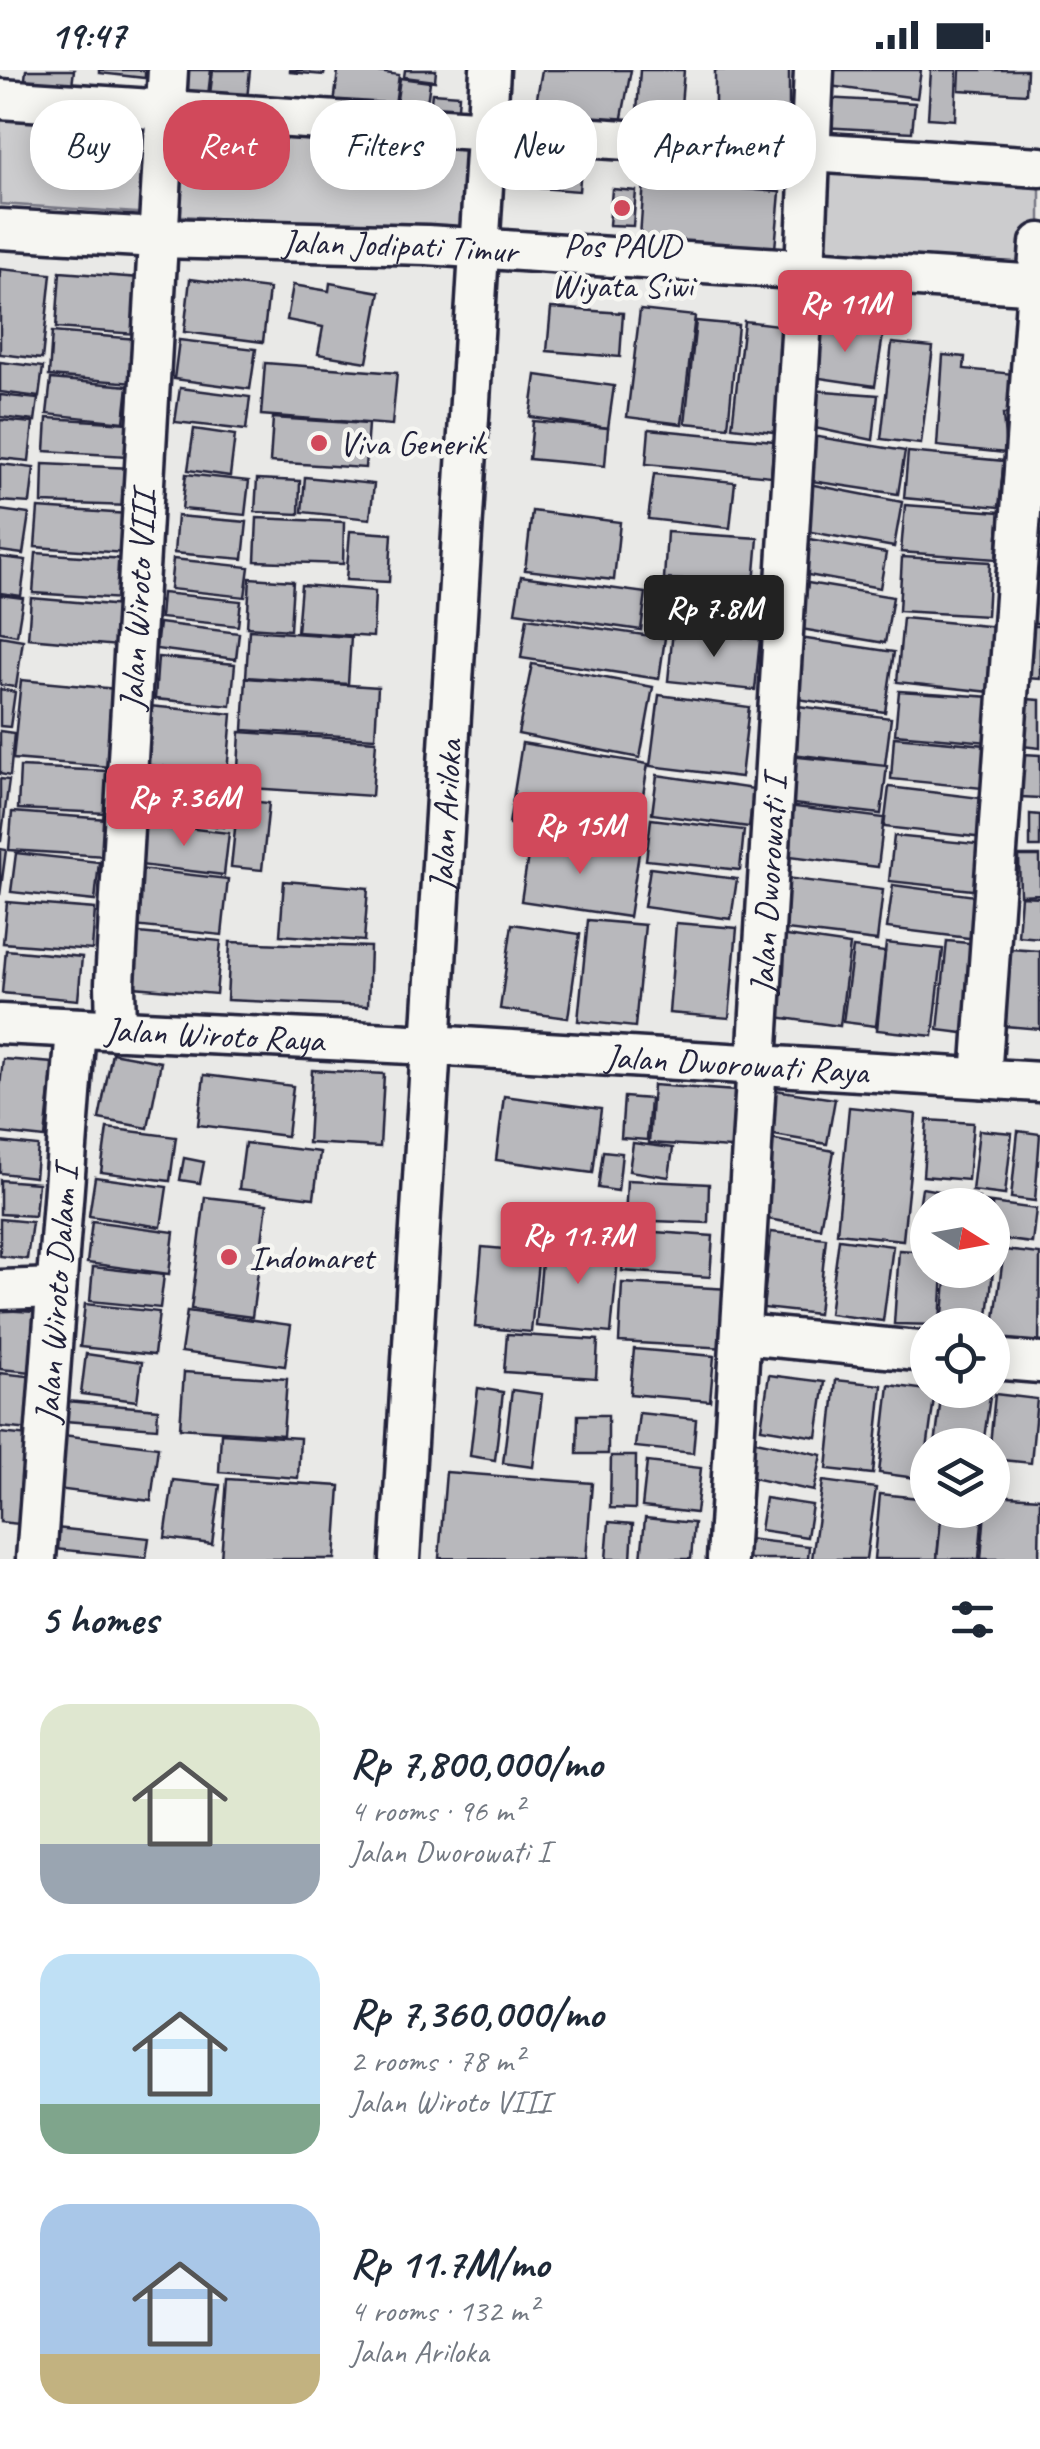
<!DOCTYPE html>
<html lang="en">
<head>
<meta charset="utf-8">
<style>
	:root { --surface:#fff; --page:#f6f6f7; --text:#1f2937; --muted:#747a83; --accent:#d1495b }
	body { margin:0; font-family:Caveat,sans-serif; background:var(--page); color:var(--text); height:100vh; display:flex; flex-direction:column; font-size:38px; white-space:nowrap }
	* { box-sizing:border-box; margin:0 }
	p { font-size:32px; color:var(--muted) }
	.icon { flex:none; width:55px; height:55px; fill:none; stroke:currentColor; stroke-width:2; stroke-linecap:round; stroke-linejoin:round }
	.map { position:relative; height:1489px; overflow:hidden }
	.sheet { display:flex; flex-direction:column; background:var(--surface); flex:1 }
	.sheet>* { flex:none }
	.top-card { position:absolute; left:30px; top:30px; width:980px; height:90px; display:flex; gap:20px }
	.needle { width:65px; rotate:101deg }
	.tools { position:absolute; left:910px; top:1118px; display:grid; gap:20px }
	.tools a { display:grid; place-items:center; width:100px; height:100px; border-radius:50%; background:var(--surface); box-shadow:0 5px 25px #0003; font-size:50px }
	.price { position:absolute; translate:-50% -85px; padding:0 22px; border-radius:10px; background:var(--accent); color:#fff; font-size:32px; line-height:65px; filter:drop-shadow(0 2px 5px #0008) }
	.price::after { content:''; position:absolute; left:50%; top:60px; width:30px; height:22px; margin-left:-15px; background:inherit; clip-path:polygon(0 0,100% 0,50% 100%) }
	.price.active { background:#222; color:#fff }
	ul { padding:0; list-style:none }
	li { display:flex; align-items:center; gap:30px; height:250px; padding:0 40px }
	li span { display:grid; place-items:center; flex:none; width:280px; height:200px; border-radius:30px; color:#555 }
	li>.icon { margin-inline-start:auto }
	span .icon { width:120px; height:120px; fill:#fffc; stroke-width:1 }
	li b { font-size:42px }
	h2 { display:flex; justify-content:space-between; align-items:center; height:120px; padding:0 40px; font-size:42px }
	.chip { padding:0 35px; border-radius:40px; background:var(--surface); box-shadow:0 5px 25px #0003; font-size:35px; line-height:90px }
	.chip.active { background:var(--accent); color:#fff }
	.status { display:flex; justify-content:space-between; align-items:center; height:70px; padding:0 50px; background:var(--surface); direction:ltr }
	.status svg { height:28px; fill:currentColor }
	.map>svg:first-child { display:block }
	.green { fill:#ccccce; stroke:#777784; stroke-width:2.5 }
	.building { fill:#b8b8bc; stroke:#22223b; stroke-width:2.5 }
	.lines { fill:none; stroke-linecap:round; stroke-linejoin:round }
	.minor-casing { stroke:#22223b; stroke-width:45 }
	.minor { stroke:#f6f6f2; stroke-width:38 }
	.poi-dot { fill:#d1495b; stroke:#f6f6f2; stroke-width:4 }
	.labels { text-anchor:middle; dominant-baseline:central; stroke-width:9; stroke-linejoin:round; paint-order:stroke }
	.poi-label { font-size:35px; fill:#22223b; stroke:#f6f6f2; text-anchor:start }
	.street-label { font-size:35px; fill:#22223b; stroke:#f6f6f2 }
</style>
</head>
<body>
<div class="status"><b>19:47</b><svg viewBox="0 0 49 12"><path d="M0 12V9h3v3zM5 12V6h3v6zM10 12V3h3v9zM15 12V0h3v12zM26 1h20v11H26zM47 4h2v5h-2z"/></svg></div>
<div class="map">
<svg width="1040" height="1489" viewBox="0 0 1040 1489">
	<rect width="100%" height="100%" fill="#e9e9e7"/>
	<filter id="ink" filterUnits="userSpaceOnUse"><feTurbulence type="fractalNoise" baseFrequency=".01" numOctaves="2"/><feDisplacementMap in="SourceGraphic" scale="20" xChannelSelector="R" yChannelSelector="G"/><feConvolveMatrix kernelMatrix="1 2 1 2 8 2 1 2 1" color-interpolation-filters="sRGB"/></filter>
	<g filter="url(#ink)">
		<g class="green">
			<polygon points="0,40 476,71 470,165 0,134"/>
			<polygon points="820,97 1040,111 1040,202 814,187"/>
		</g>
		<g class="building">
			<polygon points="26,0 74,0 70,31 23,25"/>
			<polygon points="99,0 145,0 145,8 99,3"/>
			<polygon points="185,0 211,0 208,26 182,23"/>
			<polygon points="213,0 250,0 247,29 210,24"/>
			<polygon points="290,0 325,0 324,5 290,2"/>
			<polygon points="338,0 365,0 399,5 394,43 334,35"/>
			<polygon points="405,0 436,0 435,11 404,7"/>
			<polygon points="542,0 631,0 620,58 534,44"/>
			<polygon points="640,0 684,0 679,59 636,55"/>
			<rect x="715" y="0" width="74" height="68"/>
			<polygon points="831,0 921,0 917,28 829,16"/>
			<polygon points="931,0 957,0 955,50 928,48"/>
			<polygon points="960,0 1027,0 1026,24 959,20"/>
			<polygon points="400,8 430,12 424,54 394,50"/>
			<polygon points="432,23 459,25 457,50 429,48"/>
			<polygon points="823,28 915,33 912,62 821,57"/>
			<polygon points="542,94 581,97 579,121 540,118"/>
			<polygon points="644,111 780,122 774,190 639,181"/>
			<polygon points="612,119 636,121 633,156 609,155"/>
			<polygon points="0,199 51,204 42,289 0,284"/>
			<polygon points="60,202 140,208 136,264 56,258"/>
			<polygon points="190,209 269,219 263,272 184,262"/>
			<polygon points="330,213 380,222 367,292 318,284 323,257 287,250 293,215 329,221"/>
			<polygon points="551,238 623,243 620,287 547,281"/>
			<polygon points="640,240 695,246 682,354 627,347"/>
			<polygon points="696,251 738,255 728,357 685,353"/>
			<polygon points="744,251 786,256 774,362 732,357"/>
			<polygon points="815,254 883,265 875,316 806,306"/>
			<polygon points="52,262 137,269 134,313 49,306"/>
			<polygon points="179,270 256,279 250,319 174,309"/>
			<polygon points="892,273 933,277 921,374 881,369"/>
			<polygon points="943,285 965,287 964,299 1014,304 1010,344 1003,344 1006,383 937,376"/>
			<polygon points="0,292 43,297 39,327 0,322"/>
			<polygon points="265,293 397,303 392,355 261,345"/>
			<polygon points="536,305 614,316 608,358 530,347"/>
			<polygon points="51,309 128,316 124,352 47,344"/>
			<polygon points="180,318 250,327 246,360 175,352"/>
			<polygon points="811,320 878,325 873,370 805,356"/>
			<polygon points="0,325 38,329 35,351 0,347"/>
			<polygon points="47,348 129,353 127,386 45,381"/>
			<polygon points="273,348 368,354 365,398 270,392"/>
			<polygon points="0,350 33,353 29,391 0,388"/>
			<polygon points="533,351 608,358 605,396 529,389"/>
			<polygon points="194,359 235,365 230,406 188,400"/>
			<polygon points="649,359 774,371 771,406 646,394"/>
			<polygon points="812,366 905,381 898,424 805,410"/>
			<polygon points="908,382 1004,391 999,437 904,428"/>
			<polygon points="0,394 34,398 30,433 0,431"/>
			<polygon points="43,394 132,398 131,436 42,433"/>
			<polygon points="186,404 249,411 245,445 182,439"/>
			<polygon points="654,404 735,412 730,458 648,449"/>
			<polygon points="305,407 374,414 370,449 302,442"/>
			<polygon points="257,409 300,411 299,444 255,442"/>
			<polygon points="809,414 902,432 894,477 800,460"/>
			<polygon points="905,435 1000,442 996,489 901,482"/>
			<polygon points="38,438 128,444 126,483 35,477"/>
			<polygon points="0,440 29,444 23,484 0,481"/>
			<polygon points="532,441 620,452 614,510 525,500"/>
			<polygon points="177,446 247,452 243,489 174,483"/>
			<polygon points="257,448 344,452 343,494 255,491"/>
			<polygon points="350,461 392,464 389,512 346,510"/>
			<polygon points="667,462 758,468 754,514 664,509"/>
			<polygon points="804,468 886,483 880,518 797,503"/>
			<polygon points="36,483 125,489 122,529 33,523"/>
			<polygon points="0,487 26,490 21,526 0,523"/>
			<polygon points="902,487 990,492 987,546 899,541"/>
			<polygon points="173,489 249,497 245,527 170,519"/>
			<polygon points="1036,491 1040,491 1040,553 1030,553"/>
			<polygon points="521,506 646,523 641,560 515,542"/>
			<polygon points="250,508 293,511 290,560 247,557"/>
			<polygon points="808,513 893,527 885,573 801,559"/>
			<polygon points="301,515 375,521 373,567 297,562"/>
			<polygon points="669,516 756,521 754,563 667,558"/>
			<polygon points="162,523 241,531 238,556 160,548"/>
			<polygon points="0,525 23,528 17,565 0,562"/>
			<polygon points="31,528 122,536 118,576 28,568"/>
			<polygon points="527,548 665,568 659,609 521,588"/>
			<polygon points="903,548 997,557 991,622 897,612"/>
			<polygon points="159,553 239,563 236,589 156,579"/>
			<polygon points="1030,556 1040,556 1040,609 1026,608"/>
			<polygon points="249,560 351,567 348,614 246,607"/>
			<polygon points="673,560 760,569 755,620 668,611"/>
			<polygon points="0,566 23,570 16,617 0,615"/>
			<polygon points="800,568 894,582 885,642 791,628"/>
			<polygon points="158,587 235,594 231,636 155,629"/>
			<polygon points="532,594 653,617 640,688 518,664"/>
			<polygon points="246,608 378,617 375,668 243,660"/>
			<polygon points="21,610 116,619 110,697 13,689"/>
			<polygon points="0,619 15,622 10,657 0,656"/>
			<polygon points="899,621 992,627 989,672 895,664"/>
			<polygon points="659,625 749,637 741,707 650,696"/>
			<polygon points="1026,629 1040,630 1040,678 1022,676"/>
			<polygon points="149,636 232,644 227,703 144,695"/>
			<polygon points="798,636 891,648 885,695 792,684"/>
			<polygon points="0,661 14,663 10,706 0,704"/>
			<polygon points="240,662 376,671 372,726 237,717"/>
			<polygon points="894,667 986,675 982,718 891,709"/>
			<polygon points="522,673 648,694 635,775 509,754"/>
			<polygon points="1023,684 1040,685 1040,728 1021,727"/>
			<polygon points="789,686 887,696 881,744 784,733"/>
			<polygon points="20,697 108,701 106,743 18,739"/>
			<polygon points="657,705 754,719 749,757 652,744"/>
			<polygon points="146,707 229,718 224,757 140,746"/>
			<polygon points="0,709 9,710 1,771 0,771"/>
			<polygon points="889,717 989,729 985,768 884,757"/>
			<polygon points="238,730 269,733 262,800 231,797"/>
			<polygon points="788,736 884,748 878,797 782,785"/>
			<polygon points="12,742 107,749 105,786 9,780"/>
			<polygon points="1030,744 1040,745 1040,777 1030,777"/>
			<polygon points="651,749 744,760 740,800 646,790"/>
			<polygon points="145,753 229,763 224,805 140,795"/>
			<polygon points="531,766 639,783 629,847 521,831"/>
			<polygon points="894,766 987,775 982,821 889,811"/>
			<polygon points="0,779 6,780 0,825"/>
			<polygon points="16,783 99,792 95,831 11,822"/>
			<polygon points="1019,786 1040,786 1040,824 1020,825"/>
			<polygon points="650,798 737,809 731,849 644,837"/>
			<polygon points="139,799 228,809 222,865 133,856"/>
			<polygon points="785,808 883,820 877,871 778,859"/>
			<polygon points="284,811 368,818 364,871 280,865"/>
			<polygon points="893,815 983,827 977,869 887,858"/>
			<polygon points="1021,826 1040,827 1040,868 1018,866"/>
			<polygon points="7,832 95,839 92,880 3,873"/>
			<polygon points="588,850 645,855 635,957 578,951"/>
			<polygon points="676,853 737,858 729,948 669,943"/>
			<polygon points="512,854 580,864 568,948 500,939"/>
			<polygon points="139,863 221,871 216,924 134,917"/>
			<polygon points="780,865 850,875 840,956 769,946"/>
			<polygon points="947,871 979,874 971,964 938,960"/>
			<polygon points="230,872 370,877 368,936 227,930"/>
			<polygon points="886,873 943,879 933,966 877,960"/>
			<polygon points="853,878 885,882 876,956 843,952"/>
			<polygon points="1010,879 1040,881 1040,959 1005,956"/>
			<polygon points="6,880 82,887 78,930 2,923"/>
			<polygon points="112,983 161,992 148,1058 99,1049"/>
			<polygon points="3,989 53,993 45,1068 0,1063 0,1016"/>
			<polygon points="312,1000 384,1004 380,1077 308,1073"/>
			<polygon points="204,1005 293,1016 287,1066 198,1055"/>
			<polygon points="653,1015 735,1021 731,1078 649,1073"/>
			<polygon points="775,1020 835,1029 827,1074 768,1064"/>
			<polygon points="504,1026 601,1039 593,1103 496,1090"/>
			<polygon points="624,1027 650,1029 647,1070 621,1068"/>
			<polygon points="849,1037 916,1044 903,1170 837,1163"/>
			<polygon points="927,1050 973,1053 968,1110 923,1106"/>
			<polygon points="107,1058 176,1067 170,1111 101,1102"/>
			<polygon points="979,1060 1012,1063 1005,1125 972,1121"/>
			<polygon points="1018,1061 1040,1064 1035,1131 1011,1128"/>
			<polygon points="770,1069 834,1081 820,1158 756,1147"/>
			<polygon points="0,1072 38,1076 35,1107 0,1103"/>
			<polygon points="245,1073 320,1082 314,1128 239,1119"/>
			<polygon points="633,1073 673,1078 669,1107 629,1101"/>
			<polygon points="603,1081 622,1083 618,1121 598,1118"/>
			<polygon points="184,1088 204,1092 200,1113 180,1110"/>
			<polygon points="95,1107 167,1117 161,1157 89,1146"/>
			<polygon points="0,1110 38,1113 35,1146 0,1144"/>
			<polygon points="627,1110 709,1114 708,1153 625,1150"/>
			<polygon points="922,1118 979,1128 978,1135 928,1135 928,1158 916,1156"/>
			<polygon points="205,1127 267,1134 252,1247 191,1239"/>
			<polygon points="984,1132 1036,1139 1032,1173 992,1168 992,1135 984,1135"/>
			<polygon points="0,1149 32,1152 27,1189 0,1186"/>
			<polygon points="92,1151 174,1162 169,1204 87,1193"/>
			<polygon points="625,1160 713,1166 710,1207 622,1201"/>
			<polygon points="771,1162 826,1168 818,1244 763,1238"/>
			<polygon points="839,1169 893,1176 883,1251 829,1244"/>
			<polygon points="544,1171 619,1178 611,1263 536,1256"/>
			<polygon points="482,1177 539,1182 531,1262 475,1257"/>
			<polygon points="899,1180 928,1182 928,1200 943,1200 940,1255 894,1254"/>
			<polygon points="1004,1180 1040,1184 1039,1278 992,1271"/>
			<polygon points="992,1191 994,1192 987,1255 942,1255 947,1200 992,1200"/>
			<polygon points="93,1197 164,1205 160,1238 90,1231"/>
			<polygon points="622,1213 730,1219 727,1278 619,1272"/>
			<polygon points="85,1234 159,1242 154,1285 80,1277"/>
			<polygon points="0,1240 36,1242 32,1302 0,1299"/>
			<polygon points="187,1241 291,1255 285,1296 181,1282"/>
			<polygon points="507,1264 598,1270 596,1308 504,1302"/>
			<polygon points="634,1279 714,1286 710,1331 630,1324"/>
			<polygon points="86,1284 142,1292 137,1331 81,1324"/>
			<polygon points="184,1302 287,1309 283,1365 180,1358"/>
			<polygon points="0,1303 37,1307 31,1360 0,1357"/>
			<polygon points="769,1305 825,1312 817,1367 761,1358"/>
			<polygon points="836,1310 882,1315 873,1404 827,1399"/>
			<polygon points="889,1315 935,1321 923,1409 879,1403"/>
			<polygon points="478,1318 503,1322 495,1390 470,1386"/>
			<polygon points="512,1320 542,1324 533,1397 503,1393"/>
			<polygon points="942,1320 991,1320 983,1375 935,1375"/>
			<polygon points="995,1324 1037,1329 1031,1393 992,1389 992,1375 990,1375"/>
			<polygon points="66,1331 158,1339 157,1358 65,1351"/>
			<polygon points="639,1343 696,1349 693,1383 635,1377"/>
			<polygon points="578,1345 608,1345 608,1384 577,1384"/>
			<polygon points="0,1363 30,1366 19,1454 0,1452"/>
			<polygon points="221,1363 300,1368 298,1408 219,1402"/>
			<polygon points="63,1365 158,1377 151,1431 57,1419"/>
			<polygon points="751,1370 822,1385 814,1421 743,1406"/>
			<polygon points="611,1386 636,1386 635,1439 610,1438"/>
			<polygon points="647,1392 701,1398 696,1443 642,1437"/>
			<polygon points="446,1402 592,1413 586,1489 439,1488"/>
			<polygon points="227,1409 340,1416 335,1489 221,1489"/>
			<polygon points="173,1410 220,1415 212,1474 165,1468"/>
			<polygon points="823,1411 876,1418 866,1489 812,1489"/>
			<polygon points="880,1424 928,1429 928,1440 941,1440 937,1489 874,1489"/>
			<polygon points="992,1425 1040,1428 1039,1489 981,1489 985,1440 992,1440"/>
			<polygon points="765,1428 812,1435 807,1467 760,1460"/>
			<polygon points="942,1440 983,1440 979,1489 937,1489"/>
			<polygon points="645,1448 694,1453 691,1489 641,1489"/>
			<polygon points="609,1452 633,1454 631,1489 606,1489"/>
			<polygon points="56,1458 149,1468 146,1488 54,1479"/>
			<polygon points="747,1469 809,1476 808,1489 744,1489"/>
		</g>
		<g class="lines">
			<defs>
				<g id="minor">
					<polyline points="0,29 1040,97"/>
					<path id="s1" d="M0 159 158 168 427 175 1040 215"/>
					<path id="s2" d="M0 954 431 975 1040 1012"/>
					<path id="s3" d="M116 960 115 913 168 0"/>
					<polyline points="981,1008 1040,173"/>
					<polyline points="0,1220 56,1218"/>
					<polyline points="741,1264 928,1282"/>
					<polyline points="992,1289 1040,1293"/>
					<path id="s4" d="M36 1489 76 958"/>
					<path id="s5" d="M400 1489 490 0"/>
					<path id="s6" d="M727 1489 805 199 814 0"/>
				</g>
			</defs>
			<use href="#minor" class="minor-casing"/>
			<use href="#minor" class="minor"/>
		</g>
	</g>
	<g class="poi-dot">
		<circle cx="622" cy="138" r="10"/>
		<circle cx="319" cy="373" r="10"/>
		<circle cx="229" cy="1187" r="10"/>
	</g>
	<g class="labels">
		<g class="poi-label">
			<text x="622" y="175" text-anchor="middle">Pos PAUD<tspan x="622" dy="40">Wiyata Siwi</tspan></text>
			<text x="339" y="373">Viva Generik</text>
			<text x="249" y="1187">Indomaret</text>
		</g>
		<g class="street-label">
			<text stroke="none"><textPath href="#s1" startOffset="400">Jalan Jodipati Timur</textPath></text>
			<text stroke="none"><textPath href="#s3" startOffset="430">Jalan Wiroto VIII</textPath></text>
			<text stroke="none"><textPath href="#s5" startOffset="745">Jalan Ariloka</textPath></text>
			<text stroke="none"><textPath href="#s6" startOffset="675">Jalan Dworowati I</textPath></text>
			<text stroke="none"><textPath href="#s2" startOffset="215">Jalan Wiroto Raya</textPath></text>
			<text stroke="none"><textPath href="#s2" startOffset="738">Jalan Dworowati Raya</textPath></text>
			<text stroke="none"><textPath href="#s4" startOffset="265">Jalan Wiroto Dalam I</textPath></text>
		</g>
	</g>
</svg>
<div class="tools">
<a><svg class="needle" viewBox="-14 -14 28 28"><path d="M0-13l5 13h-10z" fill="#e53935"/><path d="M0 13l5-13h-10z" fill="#747a83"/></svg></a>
<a><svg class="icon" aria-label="locate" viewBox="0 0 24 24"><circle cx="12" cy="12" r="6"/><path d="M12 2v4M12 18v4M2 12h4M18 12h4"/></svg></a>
<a><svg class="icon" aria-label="layers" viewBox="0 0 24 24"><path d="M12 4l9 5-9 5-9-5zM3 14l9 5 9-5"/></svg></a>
</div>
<b class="price" style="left:845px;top:285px">Rp 11M</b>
<b class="price active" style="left:714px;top:590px">Rp 7.8M</b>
<b class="price" style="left:184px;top:779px">Rp 7.36M</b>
<b class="price" style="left:580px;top:807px">Rp 15M</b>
<b class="price" style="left:578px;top:1217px">Rp 11.7M</b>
<div class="top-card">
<a class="chip">Buy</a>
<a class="chip active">Rent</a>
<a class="chip">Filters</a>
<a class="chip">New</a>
<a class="chip">Apartment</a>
</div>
</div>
<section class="sheet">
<h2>5 homes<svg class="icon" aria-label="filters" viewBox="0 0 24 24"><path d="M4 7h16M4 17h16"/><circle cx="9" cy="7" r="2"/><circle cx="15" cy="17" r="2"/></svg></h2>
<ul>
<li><span style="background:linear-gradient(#dfe7d0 70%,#9aa5b1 0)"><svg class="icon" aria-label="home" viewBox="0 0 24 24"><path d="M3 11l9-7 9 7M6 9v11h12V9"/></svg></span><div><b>Rp 7,800,000/mo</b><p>4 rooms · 96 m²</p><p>Jalan Dworowati I</p></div></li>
<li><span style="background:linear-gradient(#bfe0f5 75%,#7fa58c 0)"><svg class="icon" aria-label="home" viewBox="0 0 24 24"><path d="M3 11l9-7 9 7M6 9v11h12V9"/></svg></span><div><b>Rp 7,360,000/mo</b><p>2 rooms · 78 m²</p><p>Jalan Wiroto VIII</p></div></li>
<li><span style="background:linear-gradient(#a9c7e8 75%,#c2b280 0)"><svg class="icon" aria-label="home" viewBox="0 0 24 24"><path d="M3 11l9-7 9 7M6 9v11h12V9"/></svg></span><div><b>Rp 11.7M/mo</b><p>4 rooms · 132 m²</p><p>Jalan Ariloka</p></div></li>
</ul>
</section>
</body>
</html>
